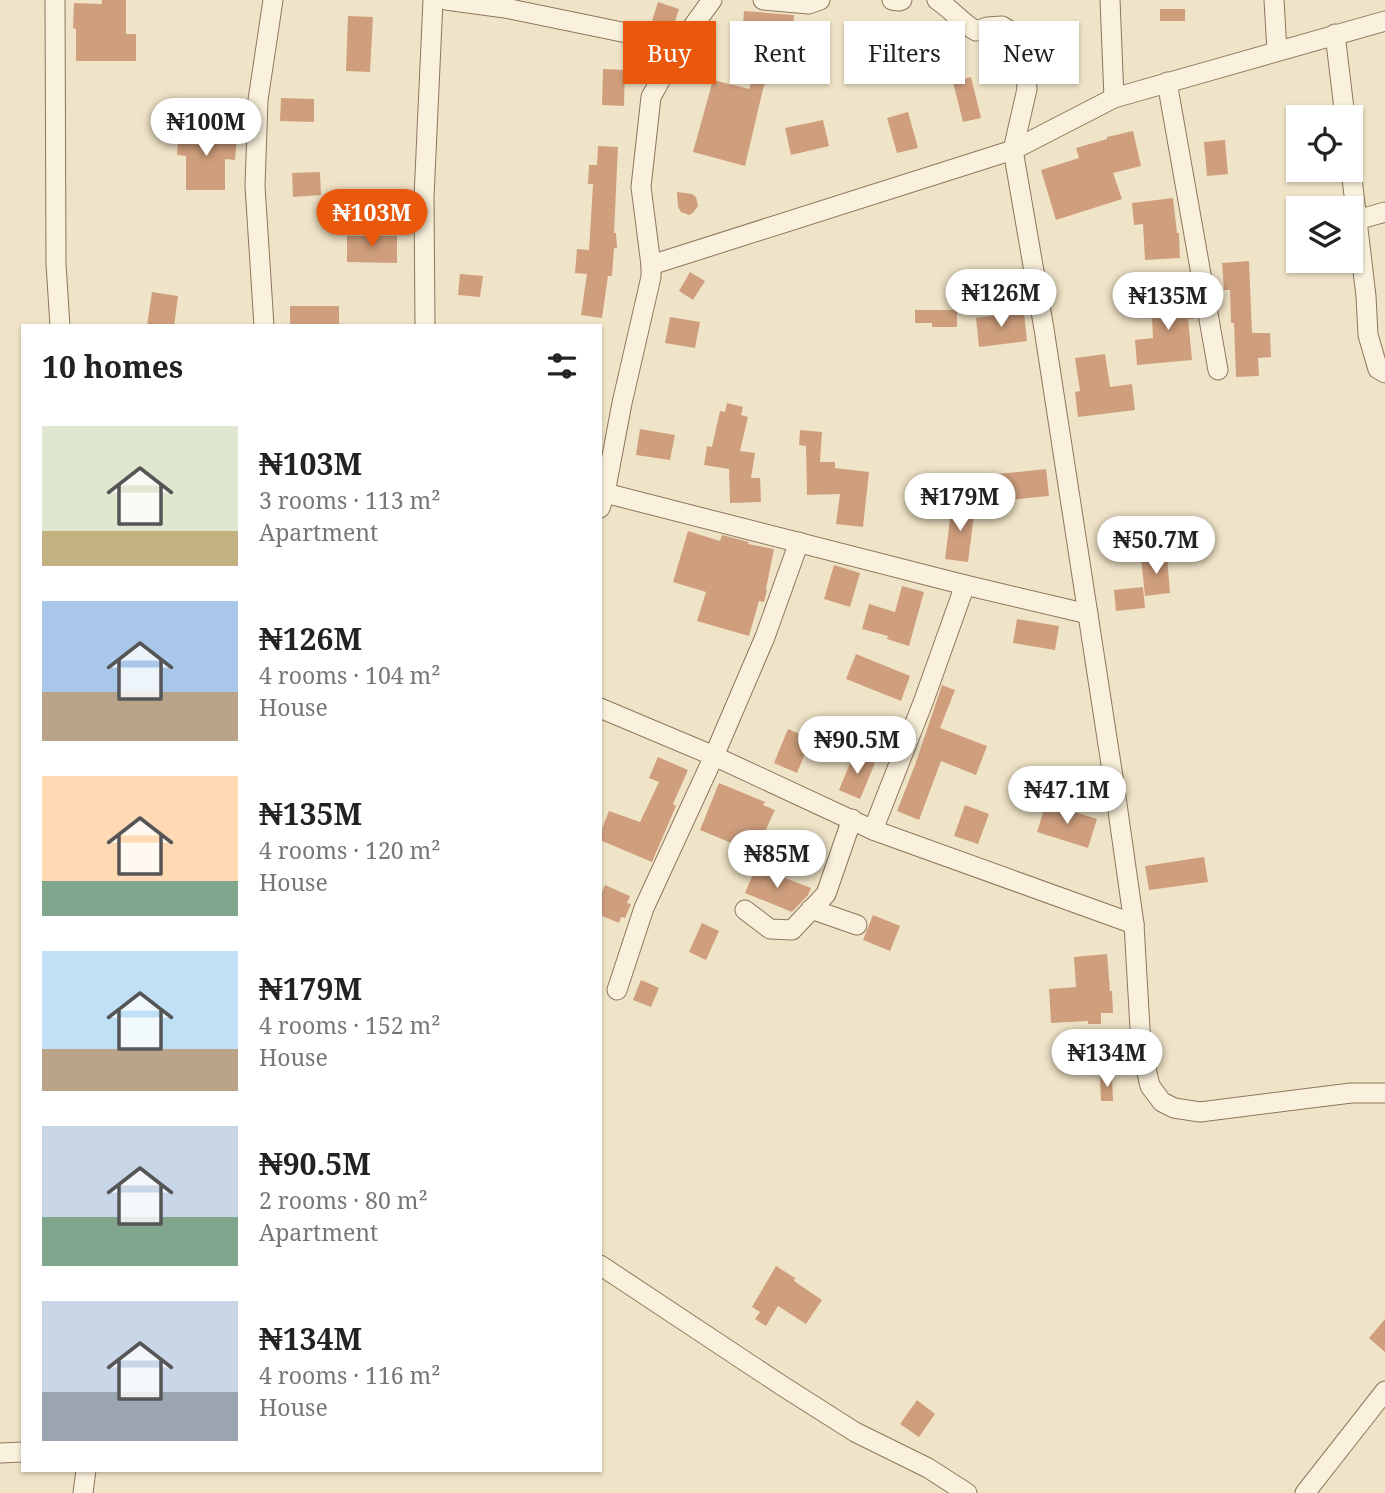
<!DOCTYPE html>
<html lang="en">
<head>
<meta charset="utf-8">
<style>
	:root { --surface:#fff; --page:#f6f6f6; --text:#222; --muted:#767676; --accent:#ea580c }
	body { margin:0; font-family:"Noto Serif",serif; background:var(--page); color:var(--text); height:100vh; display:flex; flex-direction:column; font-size:26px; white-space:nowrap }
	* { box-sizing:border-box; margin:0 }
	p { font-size:23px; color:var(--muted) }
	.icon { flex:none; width:38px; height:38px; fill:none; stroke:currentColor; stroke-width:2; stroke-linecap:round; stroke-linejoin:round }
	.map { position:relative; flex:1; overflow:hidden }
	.details { position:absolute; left:21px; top:324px; width:581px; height:1148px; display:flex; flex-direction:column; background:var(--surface); border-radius:0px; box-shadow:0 2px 5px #0004 }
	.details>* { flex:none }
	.hud { position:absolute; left:623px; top:21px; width:656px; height:63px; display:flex; gap:14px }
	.fabs { position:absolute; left:1286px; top:105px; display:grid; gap:14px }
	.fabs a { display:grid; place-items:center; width:77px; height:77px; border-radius:0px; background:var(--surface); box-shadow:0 2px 5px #0004; font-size:35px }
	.price { position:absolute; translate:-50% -60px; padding:0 16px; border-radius:24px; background:#fff; color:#222; font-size:23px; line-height:46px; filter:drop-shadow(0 2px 4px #0008) }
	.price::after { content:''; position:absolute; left:50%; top:42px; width:21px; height:16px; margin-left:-10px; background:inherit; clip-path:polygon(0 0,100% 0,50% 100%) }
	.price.active { background:var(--accent); color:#fff }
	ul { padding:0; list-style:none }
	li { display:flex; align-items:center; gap:21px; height:175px; padding:0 21px }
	li span { display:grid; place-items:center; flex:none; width:196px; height:140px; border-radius:0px; color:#555 }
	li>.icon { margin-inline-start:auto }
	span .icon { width:84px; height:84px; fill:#fffc; stroke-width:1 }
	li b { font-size:30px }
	h2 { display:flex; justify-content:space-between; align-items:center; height:84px; padding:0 21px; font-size:30px }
	.pill { padding:0 24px; border-radius:0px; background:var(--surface); box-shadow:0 2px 5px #0004; font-size:24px; line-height:63px }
	.pill.active { background:var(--accent); color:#fff }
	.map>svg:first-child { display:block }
	.building { fill:#cf9f7d }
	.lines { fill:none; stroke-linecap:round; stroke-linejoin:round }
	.minor-casing { stroke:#8d765c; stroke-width:21 }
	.minor { stroke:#faf1dc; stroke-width:19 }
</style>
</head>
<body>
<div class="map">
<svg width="1385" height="1493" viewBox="0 0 1385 1493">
	<rect width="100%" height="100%" fill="#f0e4c8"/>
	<g class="building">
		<polygon points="102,0 126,0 126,34 136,34 136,61 76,61 76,29 73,28 74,3 102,4"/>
		<polygon points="658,2 679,9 673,28 652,21"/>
		<rect x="1160" y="9" width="25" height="12"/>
		<polygon points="744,11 794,15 793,41 780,40 763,89 745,166 693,152 713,80 749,89 766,39 742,37"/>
		<polygon points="348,16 373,17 370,72 346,71"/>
		<polygon points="603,69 625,70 624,106 602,105"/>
		<polygon points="971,77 981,118 963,122 953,82"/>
		<polygon points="281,98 314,99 314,122 280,121"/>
		<polygon points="908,112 918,148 897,153 887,118"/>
		<polygon points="823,120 829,146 791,155 785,128"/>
		<polygon points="179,130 237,135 235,160 225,159 225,190 186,190 186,156 177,155"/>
		<polygon points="1133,131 1141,166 1113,173 1122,199 1056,220 1041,170 1079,158 1076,148 1107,139 1107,137"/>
		<polygon points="1225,140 1228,174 1207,176 1204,142"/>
		<polygon points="598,146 618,147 614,233 616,233 617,248 614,248 612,276 608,276 602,318 581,315 587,274 575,273 577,249 589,250 593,184 588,184 589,165 597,165"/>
		<polygon points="320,172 321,195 293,197 292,173"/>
		<polygon points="677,192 692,194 696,197 698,206 693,213 689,215 681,212 678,207"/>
		<polygon points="1173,198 1177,233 1179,233 1180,258 1145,260 1143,224 1134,225 1132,203"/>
		<polygon points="347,236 397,236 397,263 347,262"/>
		<polygon points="1249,261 1252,333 1270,333 1271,357 1258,358 1259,376 1236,377 1234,323 1231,323 1230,290 1224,290 1222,263"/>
		<polygon points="690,272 705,281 693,300 679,291"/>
		<polygon points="460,274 483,276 480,297 458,295"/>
		<polygon points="152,292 178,296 174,326 147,326"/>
		<polygon points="1192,295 1194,319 1188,319 1192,360 1137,365 1135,340 1153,338 1151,298"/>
		<rect x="290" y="306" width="49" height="20"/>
		<polygon points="915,310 957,310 957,327 932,327 932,323 915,323"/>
		<polygon points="1024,312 1027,341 979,347 976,318"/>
		<polygon points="670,317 700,322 695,348 665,343"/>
		<polygon points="1105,354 1110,387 1132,384 1135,410 1078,417 1075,392 1080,391 1075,358"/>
		<polygon points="727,403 743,407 741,415 748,417 740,451 755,453 751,478 760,478 761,502 730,503 729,469 704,465 707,446 712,447 720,411 725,412"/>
		<polygon points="640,429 675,435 670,460 636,455"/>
		<polygon points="800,430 822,432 820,462 835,462 835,468 869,472 863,527 836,524 840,494 807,495 806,446 799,445"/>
		<polygon points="1046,469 1049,496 1000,501 998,474"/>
		<polygon points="952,504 975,507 968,562 945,559"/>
		<polygon points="688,531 720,541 722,535 749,542 748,544 774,549 766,589 767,590 764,602 759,601 749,636 697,621 706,592 673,582"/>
		<polygon points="1167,556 1170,593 1145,596 1141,558"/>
		<polygon points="834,565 860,573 850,607 824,599"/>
		<polygon points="902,586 924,592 909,646 887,639 888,636 862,629 869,604 895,612"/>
		<polygon points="1143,587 1145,608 1116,611 1114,590"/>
		<polygon points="1017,619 1059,626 1055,650 1013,643"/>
		<polygon points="856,654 910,676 901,701 846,679"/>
		<polygon points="942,685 955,690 940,728 987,746 976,775 941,761 919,820 897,811 915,765"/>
		<polygon points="788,729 811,739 797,773 774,763"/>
		<polygon points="854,754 875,763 860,799 839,790"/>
		<polygon points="658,757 688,770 673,804 676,806 652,862 600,840 600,834 609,811 640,822 659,782 649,778"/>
		<polygon points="719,783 765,802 763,805 775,810 753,857 732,847 734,844 700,830"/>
		<polygon points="1046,803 1097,819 1088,848 1037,832"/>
		<polygon points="965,805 989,814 978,844 954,836"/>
		<polygon points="1204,857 1208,882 1149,890 1145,866"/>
		<polygon points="756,867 811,888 808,895 792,912 745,893"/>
		<polygon points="605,885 630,896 627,903 631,904 625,918 621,917 619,923 600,915 600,897"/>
		<polygon points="873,915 900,926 890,951 863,940"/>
		<polygon points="702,923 719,931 706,960 689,952"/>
		<polygon points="1107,954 1110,991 1112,991 1113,1013 1101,1013 1101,1024 1088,1024 1088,1021 1051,1023 1049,989 1076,987 1074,957"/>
		<polygon points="641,980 659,988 651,1007 633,1000"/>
		<polygon points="1112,1076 1113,1101 1101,1101 1100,1077"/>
		<polygon points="776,1266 795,1278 794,1281 822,1300 806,1324 778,1306 766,1326 755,1319 760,1312 752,1307"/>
		<polygon points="1385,1319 1385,1352 1369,1338"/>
		<polygon points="917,1400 935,1414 919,1437 900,1424"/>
	</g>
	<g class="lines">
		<defs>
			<g id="minor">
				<polyline points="55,0 56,264 60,326"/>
				<polyline points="446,0 505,8 680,44"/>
				<polyline points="763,0 809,4 820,0"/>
				<polyline points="892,0 899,1 902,0"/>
				<path d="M937 0C951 9 961 22 976 31L987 27 1002 26 1018 36 1025 58 1027 89 1013 150 1044 329 1115 790 1134 924 1141 1046 1150 1086 1162 1102 1174 1108 1200 1112 1351 1093H1385"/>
				<polyline points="1110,0 1114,98"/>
				<polyline points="1274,0 1277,51"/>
				<polyline points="1335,34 1345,117"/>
				<polyline points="1167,82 1218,370"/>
				<polyline points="1351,170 1366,296 1368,335 1378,369 1385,373"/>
				<polyline points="1357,220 1385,212"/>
				<polyline points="651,265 1013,150 1114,98 1385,21"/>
				<polyline points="264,326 255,186 258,100 273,0"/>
				<polyline points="425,326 424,197 433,0"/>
				<polyline points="605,493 965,585 1088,614"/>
				<polyline points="600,508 605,493 622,403 651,277 651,265 641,187 651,97 680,44 712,0"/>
				<polyline points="600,708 714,756 873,830 1134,924"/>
				<polyline points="873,830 924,700 965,585"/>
				<polyline points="811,909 857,925"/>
				<polyline points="745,910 770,929 792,930 826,894 852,819"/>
				<polyline points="617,990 644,908 714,756 765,637 799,542"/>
				<polyline points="600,1265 781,1385 855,1432 928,1468 967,1493"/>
				<polyline points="0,1453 23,1452"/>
				<polyline points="83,1493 86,1470"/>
				<polyline points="1305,1493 1385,1391"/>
			</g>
		</defs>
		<use href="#minor" class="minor-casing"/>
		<use href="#minor" class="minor"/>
	</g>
</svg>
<div class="fabs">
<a><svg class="icon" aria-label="locate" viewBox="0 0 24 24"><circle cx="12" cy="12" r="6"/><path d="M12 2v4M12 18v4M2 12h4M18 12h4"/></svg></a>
<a><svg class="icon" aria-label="layers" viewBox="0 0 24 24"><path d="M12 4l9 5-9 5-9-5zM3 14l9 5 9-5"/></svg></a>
</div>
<b class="price" style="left:206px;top:158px">₦100M</b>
<b class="price active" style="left:372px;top:249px">₦103M</b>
<b class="price" style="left:1001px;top:329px">₦126M</b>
<b class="price" style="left:1168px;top:332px">₦135M</b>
<b class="price" style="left:960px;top:533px">₦179M</b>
<b class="price" style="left:1156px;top:576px">₦50.7M</b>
<b class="price" style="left:857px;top:776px">₦90.5M</b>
<b class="price" style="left:1067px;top:826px">₦47.1M</b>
<b class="price" style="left:777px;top:890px">₦85M</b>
<b class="price" style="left:1107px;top:1089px">₦134M</b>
<div class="hud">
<a class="pill active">Buy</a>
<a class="pill">Rent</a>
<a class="pill">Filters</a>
<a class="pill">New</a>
</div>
<section class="details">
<h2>10 homes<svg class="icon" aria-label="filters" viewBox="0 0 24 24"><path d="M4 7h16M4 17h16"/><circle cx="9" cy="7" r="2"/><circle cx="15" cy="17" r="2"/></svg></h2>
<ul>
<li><span style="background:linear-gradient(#dfe7d0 75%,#c2b280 0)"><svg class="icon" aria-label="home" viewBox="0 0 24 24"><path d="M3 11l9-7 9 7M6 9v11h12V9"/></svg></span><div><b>₦103M</b><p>3 rooms · 113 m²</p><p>Apartment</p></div></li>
<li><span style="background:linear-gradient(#a9c7e8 65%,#b9a48a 0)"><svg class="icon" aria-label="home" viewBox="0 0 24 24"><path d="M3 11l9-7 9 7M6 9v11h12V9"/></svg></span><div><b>₦126M</b><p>4 rooms · 104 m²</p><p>House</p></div></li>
<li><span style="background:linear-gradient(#ffd9b3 75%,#7fa58c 0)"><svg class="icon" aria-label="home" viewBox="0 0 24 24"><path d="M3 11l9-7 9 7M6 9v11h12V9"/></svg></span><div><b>₦135M</b><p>4 rooms · 120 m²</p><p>House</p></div></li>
<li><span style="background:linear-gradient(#bfe0f5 70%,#b9a48a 0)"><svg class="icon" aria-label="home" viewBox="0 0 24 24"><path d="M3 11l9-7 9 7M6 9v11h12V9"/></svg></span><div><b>₦179M</b><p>4 rooms · 152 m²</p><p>House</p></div></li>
<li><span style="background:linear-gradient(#c9d6e8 65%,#7fa58c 0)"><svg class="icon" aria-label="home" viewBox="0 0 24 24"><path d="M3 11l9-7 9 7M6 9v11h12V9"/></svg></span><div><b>₦90.5M</b><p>2 rooms · 80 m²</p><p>Apartment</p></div></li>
<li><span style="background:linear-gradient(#c9d6e8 65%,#9aa5b1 0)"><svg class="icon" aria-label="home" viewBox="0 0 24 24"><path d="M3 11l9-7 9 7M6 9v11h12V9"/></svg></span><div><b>₦134M</b><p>4 rooms · 116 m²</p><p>House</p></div></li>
</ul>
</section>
</div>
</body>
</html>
